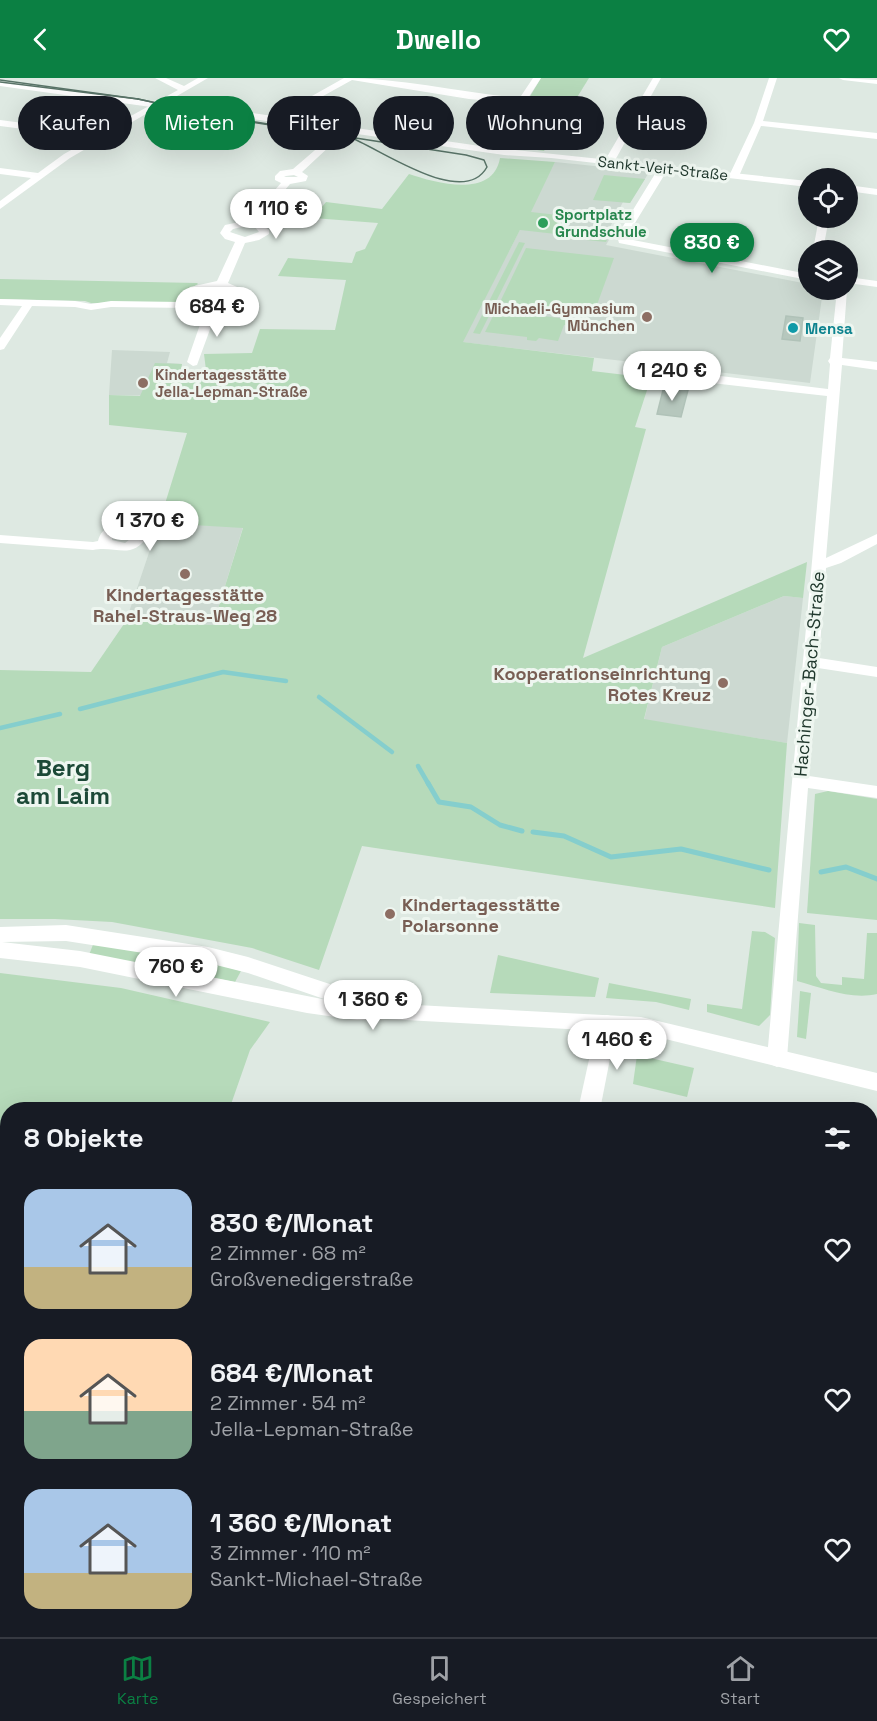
<!DOCTYPE html>
<html lang="de">
<head>
<meta charset="utf-8">
<style>
	:root { --surface:#171b24; --page:#20242c; --text:#f1f3f6; --muted:#9ea1a6; --line:#363941; --accent:#0b8043 }
	body { margin:0; font-family:"Space Grotesk",sans-serif; background:var(--page); color:var(--text); height:100vh; display:flex; flex-direction:column; font-size:22px; white-space:nowrap }
	* { box-sizing:border-box; margin:0 }
	p { font-size:20px; color:var(--muted) }
	.icon { flex:none; width:33px; height:33px; fill:none; stroke:currentColor; stroke-width:2; stroke-linecap:round; stroke-linejoin:round }
	.map { position:relative; flex:1; overflow:hidden }
	.panel { position:absolute; left:0px; top:1024px; width:878px; height:536px; display:flex; flex-direction:column; background:var(--surface); border-radius:24px 24px 0 0; box-shadow:0 6px 24px #0002 }
	.panel>* { flex:none }
	.hud { position:absolute; left:18px; top:18px; width:842px; height:54px; display:flex; gap:12px }
	.buttons { position:absolute; left:798px; top:90px; display:grid; gap:12px }
	.buttons a { display:grid; place-items:center; width:60px; height:60px; border-radius:50%; background:var(--surface); box-shadow:0 6px 24px #0002; font-size:30px }
	.price { position:absolute; translate:-50% -51px; padding:0 14px; border-radius:21px; background:#fff; color:#222; font-size:20px; line-height:39px; filter:drop-shadow(0 2px 3px #0008) }
	.price::after { content:''; position:absolute; left:50%; top:36px; width:18px; height:14px; margin-left:-9px; background:inherit; clip-path:polygon(0 0,100% 0,50% 100%) }
	.price.selected { background:var(--accent); color:#fff }
	ul { padding:0; list-style:none }
	li { display:flex; align-items:center; gap:18px; height:150px; padding:0 24px }
	li span { display:grid; place-items:center; flex:none; width:168px; height:120px; border-radius:18px; color:#555 }
	li>.icon { margin-inline-start:auto }
	span .icon { width:72px; height:72px; fill:#fffc; stroke-width:1 }
	li b { font-size:26px }
	h2 { display:flex; justify-content:space-between; align-items:center; height:72px; padding:0 24px; font-size:26px }
	.chip { padding:0 21px; border-radius:27px; background:var(--surface); box-shadow:0 6px 24px #0002; font-size:21px; line-height:54px }
	.chip.selected { background:var(--accent); color:#fff }
	header { display:flex; justify-content:space-between; align-items:center; height:78px; padding:0 24px; background:var(--accent); color:#fff; font-size:27px; font-weight:600 }
	.dock { display:flex; justify-content:space-around; align-items:center; height:84px; border-top:2px solid var(--line); background:var(--surface); font-size:16px; color:var(--muted) }
	.dock a { display:grid; justify-items:center; gap:3px }
	.dock .selected { color:var(--accent) }
	.map>svg:first-child { display:block }
	.built { fill:#ccd9d1 }
	.green { fill:#b6daba }
	.lines { fill:none; stroke-linecap:round; stroke-linejoin:round }
	.stream-far1 { stroke:#85cecd; stroke-width:4.5 }
	.stream { stroke:#85cecd; stroke-width:5 }
	.building { fill:#b6c7bd; stroke:#b0c2b8; stroke-width:1.5 }
	.minor { fill:#fff; fill-rule:evenodd }
	.tertiary { fill:#fff; fill-rule:evenodd }
	.tram { stroke:#597468; stroke-width:1.5 }
	.leisure-dot { fill:#2e9e5b; stroke:#eef6f0; stroke-width:2 }
	.education-dot { fill:#8d6e63; stroke:#eef6f0; stroke-width:2 }
	.culture-dot { fill:#0f9aa8; stroke:#eef6f0; stroke-width:2 }
	.labels { text-anchor:middle; dominant-baseline:central; stroke-width:6; stroke-linejoin:round; paint-order:stroke }
	.far-street-label { font-size:15px; fill:#20382d; stroke:#eef6f0 }
	.far-leisure-label { font-size:15px; font-weight:bold; fill:#27864d; stroke:#eef6f0; text-anchor:start }
	.far-education-label { font-size:15px; font-weight:bold; fill:#785e54; stroke:#eef6f0; text-anchor:end }
	.far-culture-label { font-size:15px; font-weight:bold; fill:#0d838f; stroke:#eef6f0; text-anchor:start }
	.education-label { font-size:18px; font-weight:bold; fill:#785e54; stroke:#eef6f0 }
	.street-label { font-size:18px; fill:#20382d; stroke:#eef6f0 }
	.district-label { font-size:24px; font-weight:bold; fill:#1c4937; stroke:#eef6f0 }
</style>
</head>
<body>
<header><svg class="icon" aria-label="back" viewBox="0 0 24 24"><path d="M15 5l-7 7 7 7"/></svg>Dwello<svg class="icon" aria-label="heart" viewBox="0 0 24 24"><path d="M12 20l-8-8c-3-5 5-10 8-4 3-6 11-1 8 4z"/></svg></header>
<div class="map">
<svg width="877" height="1559" viewBox="0 0 877 1559">
	<rect width="100%" height="100%" fill="#dee9e2"/>
	<g class="built">
		<polygon points="555,84 644,93 648,96 630,125 623,124 608,153 613,155 606,167 808,206 808,212 823,212 810,305 462,264"/>
		<polygon points="112,272 170,274 167,285 182,286 170,318 109,317"/>
		<polygon points="159,445 243,449 213,547 126,543"/>
		<polygon points="784,518 803,520 787,665 644,642 662,569"/>
	</g>
	<g class="green">
		<polygon points="541,0 589,0 544,73 501,67"/>
		<path d="M500 80 555 84 531 134 566 138 557 156 607 162 606 164 556 159V156L520 152 463 264 594 280 592 293 651 300 635 349 646 351 583 580 807 484 803 520 784 518 662 569 644 641 787 665 775 830 362 768 319 892 252 870 112 844 55 841H0V592L91 594 126 543 213 547 243 450 159 445 187 355 109 347V317L140 318 155 285 182 286 181 292H206L204 276 252 275 260 251 335 252 346 202 278 198 288 180 352 185 356 174 365 171 378 145 313 140 326 124 382 131 409 96C436 105 493 121 500 80Z"/>
		<polygon points="604,97 645,101 630,125 593,122"/>
		<polygon points="519,164 525,165 480,256 473,255"/>
		<polygon points="526,170 614,180 594,235 500,224"/>
		<polygon points="0,201 197,205 198,206 184,214 181,222 175,225 91,225 85,223 0,221"/>
		<path d="M213 210 228 213 233 220C223 230 206 231 194 224L193 219 198 214Z"/>
		<polygon points="496,232 582,243 580,249 564,247 558,263 539,260 536,263 527,262 527,259 485,254"/>
		<polygon points="828,713 877,721 877,842 807,835 815,716"/>
		<path d="M799 845 815 847 816 898 821 905 842 907V899L864 901 867 855H877V916C850 922 823 910 797 903Z"/>
		<polygon points="752,853 765,854 775,860 770,937 759,948 707,934 707,926 742,931"/>
		<polygon points="94,864 224,888 241,893 235,904 89,877"/>
		<polygon points="498,877 599,900 595,919 490,915"/>
		<polygon points="0,895 121,910 270,944 250,972 229,1032 8,1032 8,1552 46,1553 44,1559 0,1559"/>
		<polygon points="609,905 691,921 689,932 656,924 606,920"/>
		<polygon points="800,913 811,915 806,961 797,959"/>
		<polygon points="637,977 694,990 687,1019 633,1006"/>
		<polygon points="870,1103 877,1104 877,1143 872,1142 872,1147 877,1148 877,1197 870,1194"/>
		<polygon points="870,1367 877,1369 877,1444 870,1443"/>
		<polygon points="870,1451 877,1453 875,1559 840,1559 840,1553 870,1552"/>
	</g>
	<g class="lines">
		<g class="stream-far1">
			<polyline points="319,619 392,674"/>
			<polyline points="80,631 223,594 286,603"/>
			<polyline points="0,650 60,636"/>
			<polyline points="418,688 429,707"/>
		</g>
		<g class="stream">
			<polyline points="428,705 439,724 471,729 500,747 522,753"/>
			<polyline points="533,754 564,758 611,779 681,771 769,792"/>
			<polyline points="821,794 846,789 877,801"/>
		</g>
	</g>
	<g class="building">
		<polygon points="786,238 803,240 800,263 782,261"/>
		<polygon points="664,308 688,312 681,339 657,336"/>
	</g>
	<g class="lines">
		<g class="minor">
			<polygon points="155,0 166,0 184,8 198,0 208,0 70,80 0,131 0,123 31,100 0,96 0,90 38,95 64,76 93,60 0,48 0,42 100,55 178,12"/>
			<path d="M344 0C403 0 462 15 521 20L525 23 521 26 469 21 352 2 278 43 271 41Z"/>
			<polygon points="653,0 661,0 614,84 606,86 604,84"/>
			<polygon points="769,0 777,0 763,43 877,55 877,61 761,48 739,98 731,100 729,98 754,45"/>
			<polygon points="839,0 877,2 877,6 843,2"/>
			<path d="M343 48 347 51 346 53 302 94 308 98 306 103 290 106 258 144 269 152V156L259 162 245 165 228 205 244 212 245 220 232 231 216 235 197 287 193 288 187 284 204 235 189 230 111 229 91 232 75 229 32 228 4 271 0 272V260L22 228 0 227V221L75 223 91 226 111 223 181 224V219L190 209 217 203 235 164 225 161 220 155 225 147 249 142 281 105 275 102V98L280 93 293 91ZM294 97 298 99H284L286 98ZM246 148 255 149 259 154 245 159 230 154 233 151ZM216 209 235 215V219C223 230 206 232 192 223V220L198 213Z"/>
			<polygon points="663,88 668,91 627,158 628,161 808,196 808,202 619,165 617,158 658,91"/>
			<polygon points="819,140 829,140 823,172 813,172"/>
			<polygon points="848,199 877,203 877,209 848,205"/>
			<polygon points="837,212 847,212 842,280 877,284 877,292 842,287 826,480 877,456 877,466 841,485 826,490 819,580 877,589 877,599 818,590 809,698 877,708 877,720 808,710 787,980 784,986 777,989 770,986 767,980 827,318 712,305 706,301 712,297 828,311 830,286 828,283 830,280"/>
			<path d="M127 445 144 452 148 458C131 483 116 467 93 472L0 465V457L93 464 98 463C102 448 114 446 127 445ZM125 453 134 458 125 465 112 462 113 458Z"/>
			<polygon points="607,937 614,939 617,945 600,1032 578,1032 597,945 600,939"/>
			<polygon points="870,1273 877,1275 877,1299 870,1297"/>
			<polygon points="459,1552 487,1552 486,1559 458,1559"/>
		</g>
		<g class="tertiary">
			<polygon points="533,0 541,0 496,70 808,103 808,109 551,80 504,77 162,28 151,29 0,8 0,4 151,23 162,22 487,69"/>
			<polygon points="848,107 877,111 877,117 848,113"/>
			<path d="M66 847 208 869 248 879 378 922 379 925 641 939 877 995V1013L641 955 387 941 357 942 307 935 80 889 0 880V849ZM66 863 208 885 248 895 327 922 80 873 2 864Z"/>
		</g>
		<g class="tram">
			<polyline points="0,2 138,21"/>
			<polyline points="0,4 138,21"/>
			<polyline points="138,21 161,26"/>
			<polyline points="138,21 161,26"/>
			<polyline points="161,26 200,35 349,59"/>
			<polyline points="161,26 199,36 349,59"/>
			<path d="M349 59 466 77 484 82 487 89C463 132 378 69 349 59Z"/>
		</g>
	</g>
	<circle class="leisure-dot" cx="543" cy="145" r="6"/>
	<g class="education-dot">
		<circle cx="647" cy="239" r="6"/>
		<circle cx="143" cy="305" r="6"/>
		<circle cx="185" cy="496" r="6"/>
		<circle cx="723" cy="605" r="6"/>
		<circle cx="390" cy="836" r="6"/>
	</g>
	<circle class="culture-dot" cx="793" cy="250" r="6"/>
	<g class="labels">
		<g class="far-street-label">
			<text transform="translate(663 90) rotate(6)">Sankt-Veit-Straße</text>
		</g>
		<g class="far-leisure-label">
			<text x="555" y="136">Sportplatz<tspan x="555" dy="17">Grundschule</tspan></text>
		</g>
		<g class="far-education-label">
			<text x="635" y="230">Michaeli-Gymnasium<tspan x="635" dy="17">München</tspan></text>
			<text x="155" y="296" text-anchor="start">Kindertagesstätte<tspan x="155" dy="17">Jella-Lepman-Straße</tspan></text>
		</g>
		<g class="far-culture-label">
			<text x="805" y="250">Mensa</text>
		</g>
		<g class="education-label">
			<text x="185" y="516">Kindertagesstätte<tspan x="185" dy="21">Rahel-Straus-Weg 28</tspan></text>
			<text x="711" y="595" text-anchor="end">Kooperationseinrichtung<tspan x="711" dy="21">Rotes Kreuz</tspan></text>
			<text x="402" y="826" text-anchor="start">Kindertagesstätte<tspan x="402" dy="21">Polarsonne</tspan></text>
		</g>
		<g class="street-label">
			<text transform="translate(809 596) rotate(-85)">Hachinger-Bach-Straße</text>
		</g>
		<g class="district-label">
			<text x="63" y="689">Berg<tspan x="63" dy="28">am Laim</tspan></text>
		</g>
	</g>
</svg>
<div class="buttons">
<a><svg class="icon" aria-label="locate" viewBox="0 0 24 24"><circle cx="12" cy="12" r="6"/><path d="M12 2v4M12 18v4M2 12h4M18 12h4"/></svg></a>
<a><svg class="icon" aria-label="layers" viewBox="0 0 24 24"><path d="M12 4l9 5-9 5-9-5zM3 14l9 5 9-5"/></svg></a>
</div>
<b class="price" style="left:276px;top:162px">1 110 €</b>
<b class="price selected" style="left:712px;top:196px">830 €</b>
<b class="price" style="left:217px;top:260px">684 €</b>
<b class="price" style="left:672px;top:324px">1 240 €</b>
<b class="price" style="left:150px;top:474px">1 370 €</b>
<b class="price" style="left:176px;top:920px">760 €</b>
<b class="price" style="left:373px;top:953px">1 360 €</b>
<b class="price" style="left:617px;top:993px">1 460 €</b>
<div class="hud">
<a class="chip">Kaufen</a>
<a class="chip selected">Mieten</a>
<a class="chip">Filter</a>
<a class="chip">Neu</a>
<a class="chip">Wohnung</a>
<a class="chip">Haus</a>
</div>
<section class="panel">
<h2>8 Objekte<svg class="icon" aria-label="filters" viewBox="0 0 24 24"><path d="M4 7h16M4 17h16"/><circle cx="9" cy="7" r="2"/><circle cx="15" cy="17" r="2"/></svg></h2>
<ul>
<li><span style="background:linear-gradient(#a9c7e8 65%,#c2b280 0)"><svg class="icon" aria-label="home" viewBox="0 0 24 24"><path d="M3 11l9-7 9 7M6 9v11h12V9"/></svg></span><div><b>830 €/Monat</b><p>2 Zimmer · 68 m²</p><p>Großvenedigerstraße</p></div><svg class="icon" aria-label="heart" viewBox="0 0 24 24"><path d="M12 20l-8-8c-3-5 5-10 8-4 3-6 11-1 8 4z"/></svg></li>
<li><span style="background:linear-gradient(#ffd9b3 60%,#7fa58c 0)"><svg class="icon" aria-label="home" viewBox="0 0 24 24"><path d="M3 11l9-7 9 7M6 9v11h12V9"/></svg></span><div><b>684 €/Monat</b><p>2 Zimmer · 54 m²</p><p>Jella-Lepman-Straße</p></div><svg class="icon" aria-label="heart" viewBox="0 0 24 24"><path d="M12 20l-8-8c-3-5 5-10 8-4 3-6 11-1 8 4z"/></svg></li>
<li><span style="background:linear-gradient(#a9c7e8 70%,#c2b280 0)"><svg class="icon" aria-label="home" viewBox="0 0 24 24"><path d="M3 11l9-7 9 7M6 9v11h12V9"/></svg></span><div><b>1 360 €/Monat</b><p>3 Zimmer · 110 m²</p><p>Sankt-Michael-Straße</p></div><svg class="icon" aria-label="heart" viewBox="0 0 24 24"><path d="M12 20l-8-8c-3-5 5-10 8-4 3-6 11-1 8 4z"/></svg></li>
</ul>
</section>
</div>
<nav class="dock">
<a class="selected"><svg class="icon" aria-label="map" viewBox="0 0 24 24"><path d="M3 6l6-2 6 2 6-2v14l-6 2-6-2-6 2zM9 4v14M15 6v14"/></svg>Karte</a>
<a><svg class="icon" aria-label="saved" viewBox="0 0 24 24"><path d="M7 4h10v16l-5-4-5 4z"/></svg>Gespeichert</a>
<a><svg class="icon" aria-label="home" viewBox="0 0 24 24"><path d="M3 11l9-7 9 7M6 9v11h12V9"/></svg>Start</a>
</nav>
</body>
</html>
